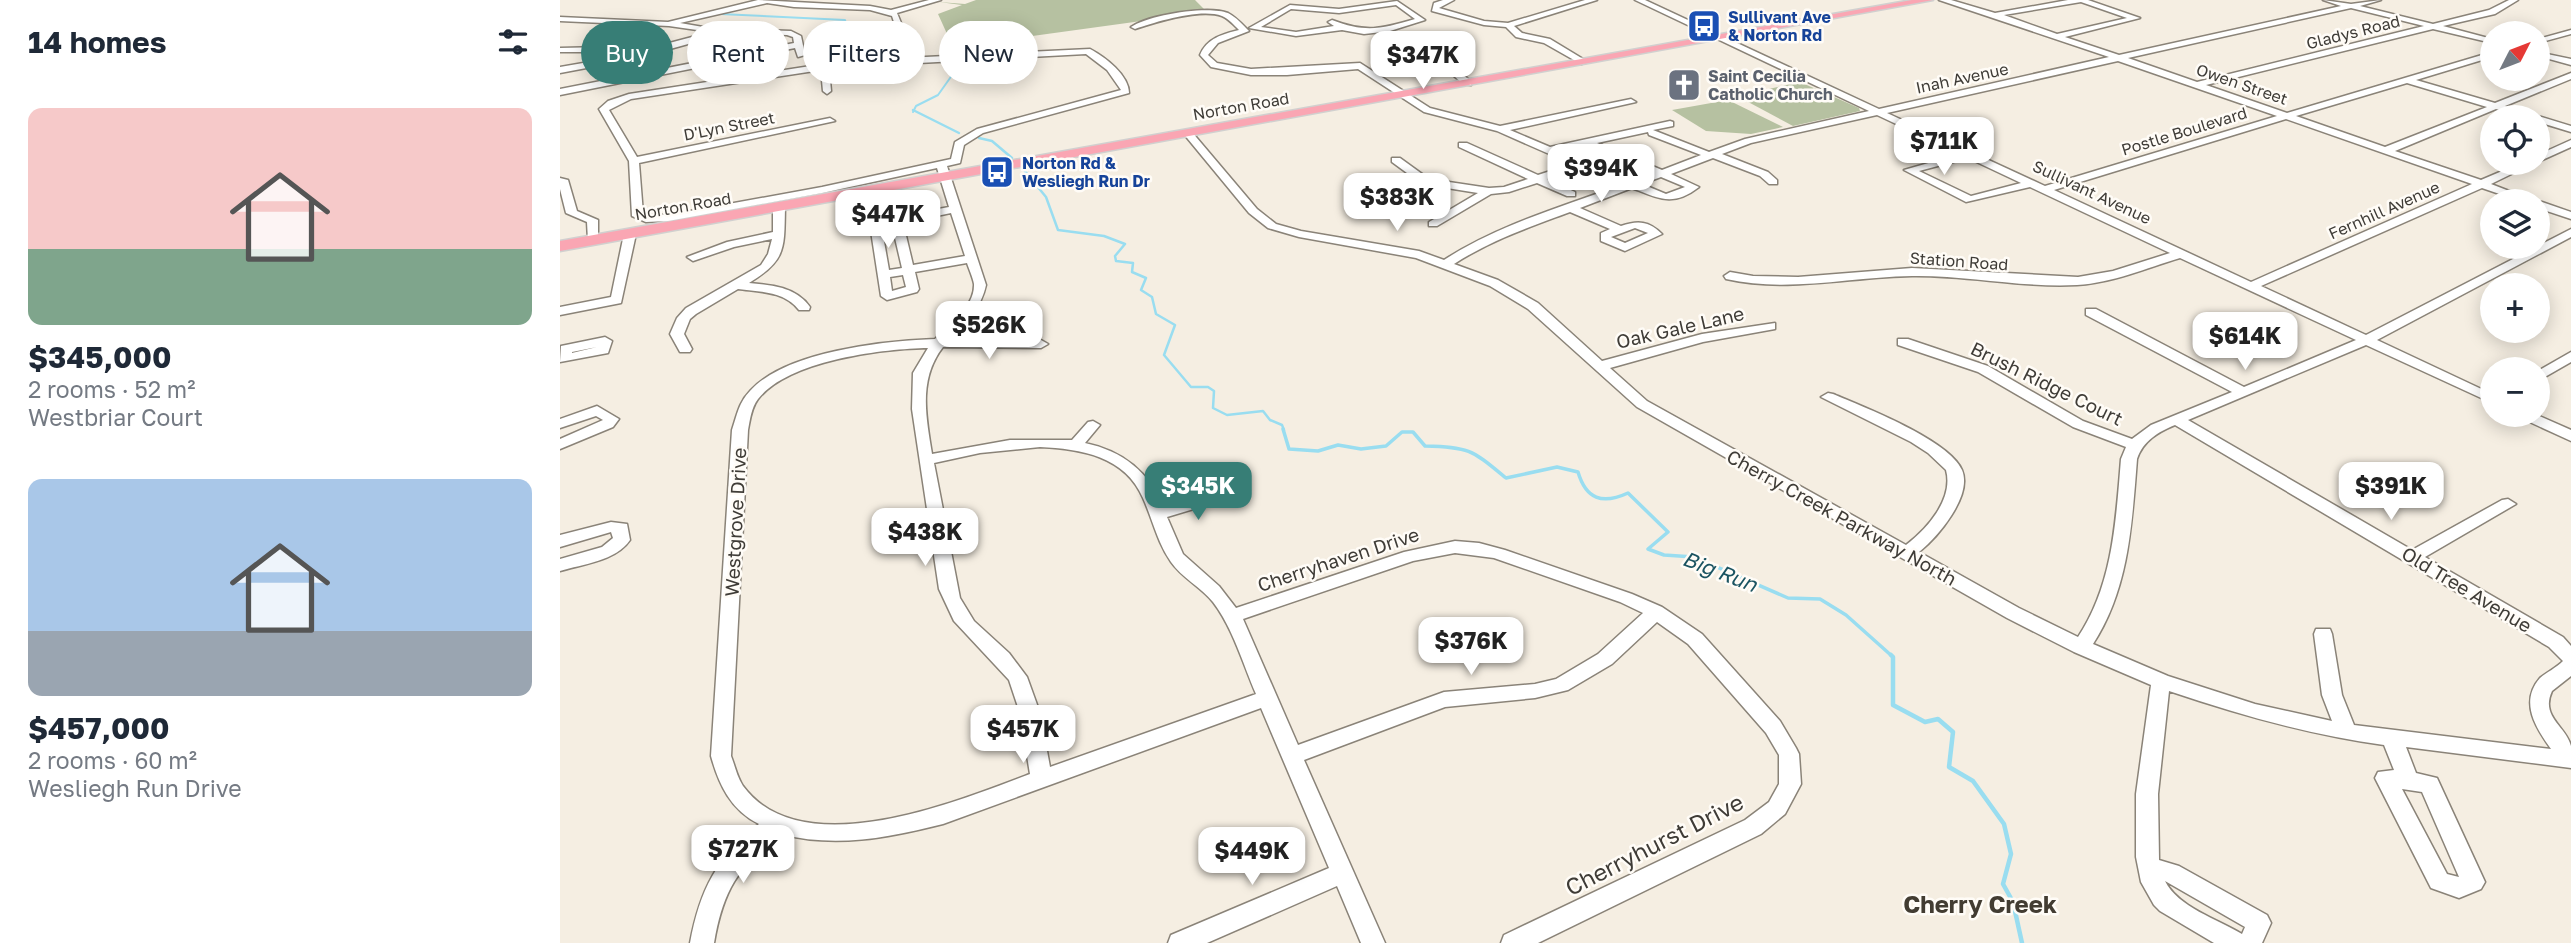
<!DOCTYPE html>
<html lang="en">
<head>
<meta charset="utf-8">
<style>
	:root { --surface:#fff; --page:#f2f2f3; --text:#1f2937; --muted:#747a83; --accent:#377e76 }
	body { margin:0; font-family:"Golos Text",sans-serif; background:var(--page); color:var(--text); height:100vh; display:flex; flex-direction:column; font-size:26px; white-space:nowrap }
	* { box-sizing:border-box; margin:0 }
	p { font-size:23px; color:var(--muted) }
	.icon { flex:none; width:38px; height:38px; fill:none; stroke:currentColor; stroke-width:2; stroke-linecap:round; stroke-linejoin:round }
	.map { position:relative; flex:1; overflow:hidden }
	.sheet { display:flex; flex-direction:column; background:var(--surface); width:560px }
	.sheet>* { flex:none }
	.hud { position:absolute; left:21px; top:21px; width:665px; height:63px; display:flex; gap:14px }
	.needle { width:46px; rotate:48deg }
	.controls { position:absolute; left:1920px; top:21px; display:grid; gap:14px }
	.controls a { display:grid; place-items:center; width:70px; height:70px; border-radius:50%; background:var(--surface); box-shadow:0 4px 18px #0003; font-size:35px }
	.price { position:absolute; translate:-50% -60px; padding:0 16px; border-radius:14px; background:#fff; color:#222; font-size:23px; line-height:46px; filter:drop-shadow(0 2px 4px #0008) }
	.price::after { content:''; position:absolute; left:50%; top:42px; width:21px; height:16px; margin-left:-10px; background:inherit; clip-path:polygon(0 0,100% 0,50% 100%) }
	.price.active { background:var(--accent); color:#fff }
	ul { padding:0; list-style:none }
	li { display:grid; align-content:center; gap:14px; height:371px; padding:0 28px }
	li span { display:grid; place-items:center; height:217px; border-radius:14px; color:#555 }
	li>.icon { margin-inline-start:auto }
	span .icon { width:126px; height:126px; fill:#fffc; stroke-width:1 }
	li b { font-size:30px }
	h2 { display:flex; justify-content:space-between; align-items:center; height:84px; padding:0 28px; font-size:30px }
	.chip { padding:0 24px; border-radius:32px; background:var(--surface); box-shadow:0 4px 18px #0003; font-size:24px; line-height:63px }
	.chip.active { background:var(--accent); color:#fff }
	main { display:flex; flex:1; min-height:0 }
	.map>svg:first-child { display:block }
	.green { fill:#b6c1a1 }
	.lines { fill:none; stroke-linecap:round; stroke-linejoin:round }
	.stream-far3 { stroke:#99ddf0; stroke-width:2 }
	.stream-far2 { stroke:#99ddf0; stroke-width:2.5 }
	.stream-far1 { stroke:#99ddf0; stroke-width:3.5 }
	.stream { stroke:#99ddf0; stroke-width:4.5 }
	.minor-casing { stroke:#8a8378; stroke-width:3 }
	.major-casing { stroke:#d1d0cf; stroke-width:3 }
	.minor { fill:#fff; fill-rule:evenodd }
	.major { fill:#faa6b3; fill-rule:evenodd }
	.labels { text-anchor:middle; dominant-baseline:central; stroke-width:5; stroke-linejoin:round; paint-order:stroke }
	.far-transit-label { font-size:16px; font-weight:bold; fill:#164399; stroke:#fffcf7; text-anchor:start }
	.far-street-label { font-size:16px; fill:#3f3c37; stroke:#fffcf7 }
	.far-worship-label { font-size:16px; font-weight:bold; fill:#5b616d; stroke:#fffcf7; text-anchor:start }
	.street-label { font-size:19px; fill:#3f3c37; stroke:#fffcf7 }
	.water-label { font-size:21px; font-style:italic; fill:#1b5462; stroke:#fffcf7 }
	.near-street-label { font-size:23px; fill:#3f3c37; stroke:#fffcf7 }
	.near-neighbourhood-label { font-size:24px; font-weight:bold; fill:#423c32; stroke:#fffcf7 }
</style>
</head>
<body>
<main>
<section class="sheet">
<h2>14 homes<svg class="icon" aria-label="filters" viewBox="0 0 24 24"><path d="M4 7h16M4 17h16"/><circle cx="9" cy="7" r="2"/><circle cx="15" cy="17" r="2"/></svg></h2>
<ul>
<li><span style="background:linear-gradient(#f6c9c9 65%,#7fa58c 0)"><svg class="icon" aria-label="home" viewBox="0 0 24 24"><path d="M3 11l9-7 9 7M6 9v11h12V9"/></svg></span><div><b>$345,000</b><p>2 rooms · 52 m²</p><p>Westbriar Court</p></div></li>
<li><span style="background:linear-gradient(#a9c7e8 70%,#9aa5b1 0)"><svg class="icon" aria-label="home" viewBox="0 0 24 24"><path d="M3 11l9-7 9 7M6 9v11h12V9"/></svg></span><div><b>$457,000</b><p>2 rooms · 60 m²</p><p>Wesliegh Run Drive</p></div></li>
</ul>
</section>
<div class="map">
<svg width="2011" height="943" viewBox="0 0 2011 943">
	<rect width="100%" height="100%" fill="#f5eee2"/>
	<g class="green">
		<polygon points="416,0 635,0 647,12 393,47 378,14 402,5 379,2 405,4"/>
		<polygon points="1240,82 1299,108 1300,111 1233,126 1177,96"/>
		<polygon points="1168,100 1223,127 1191,134 1146,131 1112,110"/>
	</g>
	<g class="lines">
		<g class="stream-far3">
			<polyline points="160,14 285,20 294,55 310,57"/>
			<polyline points="353,112 356,106 378,95 400,64 398,61"/>
		</g>
		<g class="stream-far2">
			<polyline points="353,110 399,133"/>
			<polyline points="419,138 432,141 452,158"/>
			<polyline points="464,170 486,197 498,230 544,236 565,244 555,256 556,261 573,263 572,272 586,278 581,290 592,297 596,314 615,325 604,355 631,387 648,387 654,391 653,408 667,415 703,411 710,420 722,425 724,430"/>
		</g>
		<path class="stream-far1" d="M723 429 729 449 758 451 778 445 801 449 826 446 842 432H853L865 446C910 447 912 450 946 478L997 467 1018 472C1026 499 1042 505 1068 493L1108 532 1088 549 1104 555 1134 557 1228 598 1260 599 1286 615 1333 657"/>
		<polyline class="stream" points="1331,655 1333,657 1333,705 1365,722 1378,719 1393,732 1389,767 1413,781 1444,824 1451,854 1443,884 1453,902 1462,943"/>
		<defs>
			<g id="minor">
				<polygon points="198,0 310,6 331,10 369,0 381,0 337,13 348,40 344,42 340,40 332,16 310,10 234,7 207,3 120,23 149,28 231,31 241,36 245,55 238,57 235,48 0,95 0,89 234,43 233,37 227,35 157,33 157,36 74,59 0,73 0,67 52,58 42,52 0,52 0,48 44,47 60,56 151,32 109,26 0,21 0,17 108,22"/>
				<polygon points="883,0 894,0 879,8 924,21 948,23 1025,0 1037,0 954,26 962,33 990,39 1028,62 1021,64 984,43 956,37 946,27 924,25 872,11 874,3"/>
				<path d="M1075 0H1085L1319 109 1549 57 1379 0H1391L1435 13 1508 0H1528L1580 18 1505 37 1559 55 1781 6 1763 0 1791 4 1821 0 1800 6 1873 24 1929 10 1949 0H1958L1935 14 1883 26 1932 39V43L1873 29 1646 85 1727 113 1932 52V57L1856 80 1935 103 2011 73V79L1945 106 2011 126V132L1978 122V117H1963L1936 109 1835 151 1921 180 1961 163H1974L1931 184 1975 201H1960L1922 188 1701 286 1806 335 2011 229V237L1817 340 1932 394V403L1806 345 1628 420 1852 550 1942 500 1948 499 1956 504 1865 557 2003 637 2011 646V676L1992 691C1980 717 2006 726 2011 746 2011 752 2011 762 2011 768L1846 747 1856 773 1877 778 1925 882 1921 889 1899 898 1871 888 1815 778 1818 772 1834 770 1824 745C1750 735 1680 715 1609 691L1598 794 1599 860 1619 866 1707 915 1711 923 1702 943H1654L1600 911 1594 905 1581 882 1576 857V794L1591 685 1514 652 1447 618 1077 407 968 309 930 286 856 258 739 237 708 228 689 213 623 133 631 131 697 209 716 224 741 231 859 251 884 260C938 225 1001 207 1061 185L1021 168 987 179 1015 192V196H1007L977 183 949 192 931 194 877 226H869V222L918 193 862 184 832 162V158H840L869 179 929 188 944 187 968 179 899 147V143H907L978 175 1012 164 937 131 864 112 798 69 727 75H691L651 67 640 55C647 38 663 34 679 30 674 25 669 19 662 16 640 8 596 22 575 29L571 27C588 15 648 5 668 13 676 17 683 25 689 31L658 43 648 55 657 63 691 69 800 63 870 108 940 126 1071 99 1076 102 950 130 990 147 1110 121 1113 122V126L1093 130 1149 152 1185 139 1309 111ZM1521 2 1567 18 1497 34 1444 15ZM1791 8 1864 26 1637 82 1568 58ZM1558 61 1717 116 1485 186 1327 113ZM1847 83 1927 107 1825 147 1736 116ZM1317 115 1400 154 1344 170 1406 202 1470 187 1610 253 1553 271 1518 277 1352 268 1238 277 1193 276 1170 272 1164 276 1166 279C1227 293 1290 277 1352 276 1407 275 1462 288 1517 285 1553 283 1586 268 1620 258L1796 340 1684 387 1536 309H1526V315L1672 392 1591 425 1572 439 1523 421 1428 366 1348 339H1338V345L1418 372 1513 427 1566 447 1561 459C1556 520 1553 585 1518 637L1459 608 1359 552C1377 538 1413 496 1402 470 1389 440 1304 407 1273 394L1268 393 1261 397 1351 442 1368 453 1386 470C1394 499 1367 529 1346 545L1087 401 1050 368 1143 342 1215 329V323L1142 334 1042 361 978 303 938 280 894 264C931 240 970 227 1010 212L1050 229 1041 233V241L1065 251 1102 234C1089 221 1078 220 1061 226L1020 208 1072 188C1100 199 1113 207 1139 187L1111 174 1153 158 1200 176 1209 184H1217V180L1208 172 1162 154 1191 143ZM1726 119 1912 184 1691 282 1494 190ZM1088 132 1089 135 1141 155 1102 170 1037 143ZM1026 145 1092 173 1070 181 999 151ZM1408 158 1461 183 1411 196 1359 171ZM1101 177 1125 187 1106 194 1082 184ZM1075 228 1088 233 1065 243 1051 237ZM1615 425 1989 647 2003 661C1996 668 1987 672 1980 678 1959 702 1976 728 1991 749L1794 725 1782 695 1772 634 1770 629H1756L1754 634 1762 695 1772 721 1695 704 1608 676 1533 644C1569 589 1572 523 1577 459 1583 441 1598 432 1615 425ZM1842 789 1862 792 1899 877 1887 874ZM1605 881 1685 927 1682 934C1657 919 1618 907 1605 881Z"/>
				<path d="M837 1 865 20 830 31 851 42 853 49 848 55 857 60 891 66 911 81V85C901 85 896 76 887 71 871 63 854 68 839 55L845 49 844 45 822 32 804 34 782 30 736 36 689 28 730 5 779 9ZM836 5 855 19C821 29 806 33 772 20L768 22 774 26 736 32 701 27 731 9 779 13Z"/>
				<polygon points="2011,30 2011,34 1978,43 1978,39"/>
				<path d="M530 49C545 57 569 75 569 93L423 133 404 145 400 163 387 166 426 285C421 308 407 322 390 339L481 340 488 344 481 348 383 347C358 379 366 417 372 454L450 440H512L528 422 533 421 540 425 525 443C563 451 589 472 603 507L668 488 674 489 676 493 674 497 607 517 623 554 659 586 676 608 844 552 895 541 919 543 945 550 1072 594 1102 607 1142 634 1220 721 1236 748 1239 754 1241 784 1225 814 1201 834 978 943H941L944 935 1185 820 1209 802 1219 784V755L1206 733 1128 644 1097 622 1052 664 1008 690 975 698 885 707 744 760 825 943H801L777 886 647 943H608L611 935 769 868 701 708 383 824C328 838 275 848 220 834 178 867 163 890 154 943H130C140 890 156 858 199 824 171 810 159 785 151 756L172 430C177 415 179 402 190 391 226 351 324 341 375 339 389 325 415 307 414 284 413 278 409 269 407 263L355 272 359 289 357 292 327 300 321 296 307 205 327 199 336 200 341 216 389 207 377 168 262 193 108 221 86 222 72 216 69 161 39 109 48 101 69 94 283 61ZM526 54 547 70 561 90 417 129 395 142 391 159 262 187 108 215 83 214 79 163 275 121 270 118 77 157 49 110 71 99 261 70 263 91 267 94 271 91 269 69 283 67ZM327 205 330 219 324 222 332 225 342 268 329 270 318 207ZM391 213 405 256 353 265 343 223ZM343 275 346 287 332 291 330 277ZM368 348 353 373 352 409 379 589 394 621 449 680 460 713 470 774C398 801 242 866 183 786 177 777 175 766 171 756L188 430C190 420 191 408 198 399 229 360 322 349 368 348ZM480 447C521 449 565 456 583 498 593 520 597 542 611 562 622 578 641 587 653 602 673 628 683 664 696 694L490 767 480 713 467 677 449 653 414 621 400 598 374 463 420 453ZM895 553 934 558 1060 602 1083 613 1038 654 996 679 975 684 884 692 738 745 683 619 853 561Z"/>
				<polygon points="1978,52 2011,59 2011,65 1978,56"/>
				<polygon points="2011,140 2011,147 1978,162 1978,155"/>
				<polygon points="0,178 8,180 17,211 38,220 38,242 34,243 28,240 27,222 6,213 0,189"/>
				<polygon points="1976,201 1982,202 2011,212 2011,219 1978,208"/>
				<path d="M219 204 225 207C224 248 227 260 189 283 212 285 236 287 250 307L249 310H239C224 291 200 292 178 289L136 314 130 319 124 334 132 349 130 352H120L110 334 117 318 126 308 201 265 208 254 212 239 174 247 133 261 127 257 167 242 213 232V207Z"/>
				<polygon points="70,231 76,234 61,303 0,315 0,307 51,297 64,234"/>
				<path d="M45 337 52 341 48 353 0 362 1 346ZM37 347 12 353V352Z"/>
				<polygon points="2011,352 2011,362 1978,381 1978,371"/>
				<polygon points="37,406 59,419 53,427 0,449 0,439 43,420 36,416 0,428 0,419"/>
				<polygon points="1959,415 1977,415 2011,430 2011,441 1961,418"/>
				<path d="M51 522 67 524 70 540C56 561 23 564 0 571V559L42 547 53 538 51 532 0 547V535Z"/>
			</g>
			<polygon id="major" points="1352,0 1373,0 0,251 0,241"/>
		</defs>
		<use href="#minor" class="minor-casing"/>
		<use href="#major" class="major-casing"/>
		<use href="#minor" class="minor"/>
		<use href="#major" class="major"/>
	</g>
	<defs>
		<symbol id="bus-square" viewBox="-11 -11 22 22"><rect x="-9" y="-9" width="18" height="18" rx="4" fill="#1a4fb4" stroke="#fffcf7"/><path d="M-5-6H5V4H4V6H2V4H-2V6H-4V4H-5ZM-3.5-4V0h7V-4ZM-3.5 1.2v1.5H-2V1.2ZM2 1.2v1.5H3.5V1.2Z" fill="#fff"/></symbol>
		<symbol id="church-square" viewBox="-11 -11 22 22"><rect x="-9" y="-9" width="18" height="18" rx="4" fill="#6b7280" stroke="#fffcf7"/><path d="M-1.2-6h2.4v3.5h3.3v2.4h-3.3V6h-2.4V-.1h-3.3v-2.4h3.3Z" fill="#fff"/></symbol>
	</defs>
	<g fill-rule="evenodd">
		<use href="#bus-square" x="1125" y="7" width="38" height="38"/>
		<use href="#church-square" x="1105" y="66" width="38" height="38"/>
		<use href="#bus-square" x="418" y="153" width="38" height="38"/>
	</g>
	<g class="labels">
		<g class="far-transit-label">
			<text x="1168" y="17">Sullivant Ave<tspan x="1168" dy="18">&amp; Norton Rd</tspan></text>
			<text x="462" y="163">Norton Rd &amp;<tspan x="462" dy="18">Wesliegh Run Dr</tspan></text>
		</g>
		<g class="far-street-label">
			<text transform="translate(1793 32) rotate(-14)">Gladys Road</text>
			<text transform="translate(1402 78) rotate(-12)">Inah Avenue</text>
			<text transform="translate(1682 84) rotate(19)">Owen Street</text>
			<text transform="translate(681 106) rotate(-10)">Norton Road</text>
			<text transform="translate(169 126) rotate(-11)">D'Lyn Street</text>
			<text transform="translate(1624 131) rotate(-17)">Postle Boulevard</text>
			<text transform="translate(1532 192) rotate(25)">Sullivant Avenue</text>
			<text transform="translate(123 206) rotate(-10)">Norton Road</text>
			<text transform="translate(1824 210) rotate(-24)">Fernhill Avenue</text>
			<text transform="translate(1399 261) rotate(4)">Station Road</text>
		</g>
		<g class="far-worship-label">
			<text x="1148" y="76">Saint Cecilia<tspan x="1148" dy="18">Catholic Church</tspan></text>
		</g>
		<g class="street-label">
			<text transform="translate(1120 327) rotate(-13)">Oak Gale Lane</text>
			<text transform="translate(1487 383) rotate(26)">Brush Ridge Court</text>
			<text transform="translate(1282 517) rotate(29)">Cherry Creek Parkway North</text>
			<text transform="translate(175 522) rotate(-87)">Westgrove Drive</text>
			<text transform="translate(778 559) rotate(-18)">Cherryhaven Drive</text>
			<text transform="translate(1907 589) rotate(31)">Old Tree Avenue</text>
		</g>
		<g class="water-label">
			<text transform="translate(1160 571) rotate(21)">Big Run</text>
		</g>
		<g class="near-street-label">
			<text transform="translate(1094 844) rotate(-27)">Cherryhurst Drive</text>
		</g>
		<g class="near-neighbourhood-label">
			<text x="1420" y="903">Cherry Creek</text>
		</g>
	</g>
</svg>
<div class="controls">
<a><svg class="needle" viewBox="-14 -14 28 28"><path d="M0-13l5 13h-10z" fill="#e53935"/><path d="M0 13l5-13h-10z" fill="#747a83"/></svg></a>
<a><svg class="icon" aria-label="locate" viewBox="0 0 24 24"><circle cx="12" cy="12" r="6"/><path d="M12 2v4M12 18v4M2 12h4M18 12h4"/></svg></a>
<a><svg class="icon" aria-label="layers" viewBox="0 0 24 24"><path d="M12 4l9 5-9 5-9-5zM3 14l9 5 9-5"/></svg></a>
<a>+</a>
<a>−</a>
</div>
<b class="price" style="left:863px;top:91px">$347K</b>
<b class="price" style="left:1384px;top:177px">$711K</b>
<b class="price" style="left:1041px;top:204px">$394K</b>
<b class="price" style="left:837px;top:233px">$383K</b>
<b class="price" style="left:328px;top:250px">$447K</b>
<b class="price" style="left:429px;top:361px">$526K</b>
<b class="price" style="left:1685px;top:372px">$614K</b>
<b class="price active" style="left:638px;top:522px">$345K</b>
<b class="price" style="left:1831px;top:522px">$391K</b>
<b class="price" style="left:365px;top:568px">$438K</b>
<b class="price" style="left:911px;top:677px">$376K</b>
<b class="price" style="left:463px;top:765px">$457K</b>
<b class="price" style="left:183px;top:885px">$727K</b>
<b class="price" style="left:692px;top:887px">$449K</b>
<div class="hud">
<a class="chip active">Buy</a>
<a class="chip">Rent</a>
<a class="chip">Filters</a>
<a class="chip">New</a>
</div>
</div>
</main>
</body>
</html>
